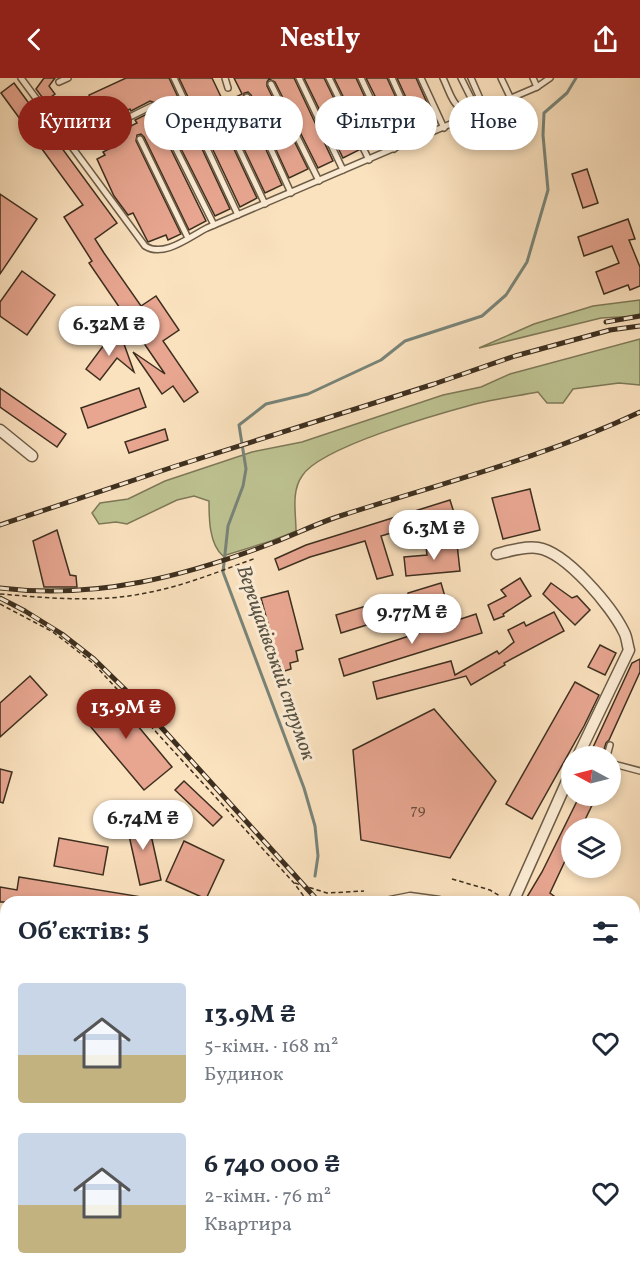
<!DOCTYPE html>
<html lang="uk">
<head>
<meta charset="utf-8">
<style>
	:root { --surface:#fff; --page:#f6f6f7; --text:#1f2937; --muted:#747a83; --accent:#8f2418 }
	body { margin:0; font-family:Vollkorn,serif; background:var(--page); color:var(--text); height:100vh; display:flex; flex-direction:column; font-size:22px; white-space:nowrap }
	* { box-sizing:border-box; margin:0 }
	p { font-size:20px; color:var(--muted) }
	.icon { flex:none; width:33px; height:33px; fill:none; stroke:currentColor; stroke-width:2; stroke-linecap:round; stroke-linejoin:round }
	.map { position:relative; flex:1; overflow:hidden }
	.sheet { position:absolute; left:0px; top:818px; width:640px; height:386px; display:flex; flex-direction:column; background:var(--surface); border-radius:18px 18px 0 0; box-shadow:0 3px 9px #0003 }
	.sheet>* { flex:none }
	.guide { position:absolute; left:18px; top:18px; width:604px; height:54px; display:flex; gap:12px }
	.needle { width:39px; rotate:277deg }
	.controls { position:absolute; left:561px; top:668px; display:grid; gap:12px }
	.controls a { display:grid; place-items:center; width:60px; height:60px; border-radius:50%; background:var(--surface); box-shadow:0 3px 9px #0003; font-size:30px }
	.price { position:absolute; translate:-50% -51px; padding:0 14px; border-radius:21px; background:#fff; color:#222; font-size:20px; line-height:39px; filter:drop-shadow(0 2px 3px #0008) }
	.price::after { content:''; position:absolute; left:50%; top:36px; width:18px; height:14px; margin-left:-9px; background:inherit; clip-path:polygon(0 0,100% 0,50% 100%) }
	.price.selected { background:var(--accent); color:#fff }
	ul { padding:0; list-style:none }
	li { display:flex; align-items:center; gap:18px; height:150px; padding:0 18px }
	li span { display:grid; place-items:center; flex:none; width:168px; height:120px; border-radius:6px; color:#555 }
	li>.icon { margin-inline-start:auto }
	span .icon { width:72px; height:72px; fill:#fffc; stroke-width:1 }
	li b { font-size:26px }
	h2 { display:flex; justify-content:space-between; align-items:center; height:72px; padding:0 18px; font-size:26px }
	.chip { padding:0 21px; border-radius:27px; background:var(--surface); box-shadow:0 3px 9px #0003; font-size:21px; line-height:54px }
	.chip.selected { background:var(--accent); color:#fff }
	header { display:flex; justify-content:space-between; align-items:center; height:78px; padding:0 18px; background:var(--accent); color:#fff; font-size:27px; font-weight:700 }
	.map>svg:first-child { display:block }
	.green { fill:#bec392; stroke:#7e7958; stroke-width:1.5 }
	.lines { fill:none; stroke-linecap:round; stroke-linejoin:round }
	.stream { stroke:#788479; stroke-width:3 }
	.building { fill:#e8a691; stroke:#3d2f1f; stroke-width:1.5 }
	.service-casing { stroke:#6c5c47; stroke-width:8 }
	.minor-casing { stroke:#6c5c47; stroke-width:13 }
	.path { stroke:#3d2f1f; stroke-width:1.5; stroke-dasharray:4.5 3; stroke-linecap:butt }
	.service { stroke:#fcecd5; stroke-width:5 }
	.minor { stroke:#fcecd5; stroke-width:10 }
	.rail-casing { stroke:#3d2f1f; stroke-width:5 }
	.rail { stroke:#fcecd5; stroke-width:3; stroke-dasharray:9; stroke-linecap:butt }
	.labels { text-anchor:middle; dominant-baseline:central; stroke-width:6; stroke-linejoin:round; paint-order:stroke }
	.number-label { font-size:15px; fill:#684d3c }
	.water-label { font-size:20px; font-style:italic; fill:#565244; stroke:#fcecd5 }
</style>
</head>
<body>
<header><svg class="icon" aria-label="back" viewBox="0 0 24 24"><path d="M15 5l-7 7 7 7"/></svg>Nestly<svg class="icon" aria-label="share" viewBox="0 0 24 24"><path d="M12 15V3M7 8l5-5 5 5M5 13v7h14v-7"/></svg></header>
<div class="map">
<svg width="640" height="1202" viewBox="0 0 640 1202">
	<rect width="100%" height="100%" fill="#fbe2bf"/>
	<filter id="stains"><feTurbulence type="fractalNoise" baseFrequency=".00333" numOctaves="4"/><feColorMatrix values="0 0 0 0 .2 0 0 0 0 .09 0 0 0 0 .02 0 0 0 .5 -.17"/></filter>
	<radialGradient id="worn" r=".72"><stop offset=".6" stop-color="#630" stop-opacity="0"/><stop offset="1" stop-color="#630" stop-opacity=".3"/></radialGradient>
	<g class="green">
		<polygon points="640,222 640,238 601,240 479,270 534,246 593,228"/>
		<path d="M640 261V307L619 305 573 311 563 325H547L538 314C517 318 495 321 475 326 438 336 320 369 302 398 291 414 296 435 296 453L271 463 223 478C209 466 209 440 209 423L194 418 177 422 127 446 116 444 99 446 92 435 100 425 128 421 165 403 252 374 302 364 443 317 481 309 510 296Z"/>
	</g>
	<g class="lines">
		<polyline class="stream" points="315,798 318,778 315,748 304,710 223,494 228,448 243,408 246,391 239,347 266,326 308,316 381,282 405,263 482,238 506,217 527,184 548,112 543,57 544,35 567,15 576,0"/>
	</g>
	<g class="building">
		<polygon points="44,0 55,0 49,8 55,16 45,23 36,11"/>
		<polygon points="126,0 169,0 230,131 215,138 168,45 162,42 160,45 160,49 206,143 189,152 144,59 141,56 137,57 136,63 181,156 168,162 166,157 148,164 133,135 128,137 114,118 97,81 105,77 103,74 111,70 106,60 137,45 135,42 155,32 156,25 150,23 131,33 130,31 86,55 78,38 84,35 82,30 93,26 89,17"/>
		<polygon points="179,0 212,0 224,25 242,16 234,0 294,0 333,83 318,90 275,4 269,1 267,4 267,8 308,91 289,100 251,17 248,14 244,15 243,21 282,107 265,115 224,29 221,26 217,27 216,33 257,120 240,129"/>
		<polygon points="304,0 324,0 359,72 343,80"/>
		<polygon points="334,0 356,0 383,59 367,67"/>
		<polygon points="366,0 387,0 412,55 397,62"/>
		<polygon points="397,0 416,0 435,43 420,50"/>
		<polygon points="14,5 117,145 95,161 104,175 141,228 156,218 179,252 163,263 198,314 184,324 173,308 162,316 133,274 165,296 89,185 92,183 64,139 83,127 1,15"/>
		<polygon points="587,91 598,125 583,130 572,96"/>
		<polygon points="0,116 37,141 0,196"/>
		<polygon points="628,141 635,161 629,162 640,189 640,208 630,212 628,207 604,216 596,194 619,185 612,168 584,178 578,159"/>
		<polygon points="22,193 55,217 27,257 0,238 0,224"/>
		<polygon points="112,256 124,266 134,294 117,280 100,302 86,291"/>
		<polygon points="0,310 66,356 57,369 0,329"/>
		<polygon points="139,310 146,329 88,350 81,330"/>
		<polygon points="165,351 168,362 129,375 125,364"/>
		<polygon points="530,411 540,452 503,461 492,420"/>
		<polygon points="450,422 455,438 399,456 398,453 381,458 393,497 377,501 365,463 310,479 279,492 275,481 306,467"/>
		<polygon points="57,452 70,497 76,498 77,509 44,509 33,463"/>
		<polygon points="457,466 460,493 406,498 404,479 427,477 426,468"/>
		<polygon points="520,500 531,518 503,536 504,538 494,542 488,527 506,518 501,512"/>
		<polygon points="441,505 446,522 409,533 408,515"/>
		<polygon points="551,505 572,520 577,518 590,532 575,547 543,516"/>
		<polygon points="288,513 303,571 296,573 298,583 290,585 291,591 281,594 261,520"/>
		<polygon points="400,518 405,535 341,555 336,537"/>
		<polygon points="554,534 564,553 504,585 505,587 471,607 466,598 377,621 373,604 451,583 455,597 497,573 499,576 514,564 508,552 524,544 526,548"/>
		<polygon points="476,536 482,555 344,598 339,581"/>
		<polygon points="600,567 616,575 605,597 588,589"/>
		<polygon points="640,581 640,594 609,662 606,665 602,678 589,678 632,585"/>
		<polygon points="30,598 47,617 0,659 0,625"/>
		<polygon points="575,604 599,617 584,648 532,741 506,726"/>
		<polygon points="108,612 172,689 144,712 80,636"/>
		<polygon points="434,631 496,703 450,780 361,762 353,672"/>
		<polygon points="0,691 12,694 3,725 0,724"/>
		<polygon points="184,703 222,739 213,748 175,712"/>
		<polygon points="580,717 597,717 581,750 572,750 572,768 550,815 562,824 524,824 542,794"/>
		<polygon points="147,739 161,802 140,807 126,744"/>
		<polygon points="59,760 108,769 103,797 54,788"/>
		<polygon points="184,763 224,782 206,821 166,803"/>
		<polygon points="19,799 142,819 141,824 0,824 0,809 17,812"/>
	</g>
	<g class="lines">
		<defs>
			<g id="service">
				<path d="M21 0 145 168C164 180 189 159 207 150L537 9 550 0"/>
				<polyline points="174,0 238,137"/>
				<polyline points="225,0 228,10"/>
				<polyline points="299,0 343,92"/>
				<polyline points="329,0 369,82"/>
				<polyline points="361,0 394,71"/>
				<polyline points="392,0 419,60"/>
				<polyline points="421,0 444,50"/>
				<path d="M443 0C453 21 452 32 477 35"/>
				<polyline points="461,0 471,20"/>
				<polyline points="471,0 485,32"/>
				<polyline points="501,0 511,21"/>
				<polyline points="533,0 537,9"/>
				<polyline points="59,4 68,0"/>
				<polyline points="271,6 319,103"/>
				<polyline points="247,19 291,115"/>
				<polyline points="220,31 265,126"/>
				<polyline points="164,47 214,147"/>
				<polyline points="140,61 188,160"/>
				<polyline points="73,67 152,28"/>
				<polyline points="607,678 610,667"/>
				<polyline points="610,685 640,693"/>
				<polyline points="0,1164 6,1164"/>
				<polyline points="128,1197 132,1202"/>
			</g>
			<g id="minor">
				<polyline points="0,352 32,378"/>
				<path d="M497 476C509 473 525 468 538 470 566 474 612 529 624 554 627 559 627 566 629 572L578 678"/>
				<polyline points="390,824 410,820 439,824"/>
				<polyline points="513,824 572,692"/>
				<polyline points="634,939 640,942"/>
				<polyline points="0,1034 6,1030"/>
			</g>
		</defs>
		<use href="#service" class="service-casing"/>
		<use href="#minor" class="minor-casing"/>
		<g class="path">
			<path d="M0 516C48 520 99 525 146 515 184 508 220 493 256 480"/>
			<polyline points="0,526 53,554 94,586 294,805 308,824"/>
			<polyline points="452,801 490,812 503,820"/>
			<polyline points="295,805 327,815 364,813"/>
			<polyline points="634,920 640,923"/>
		</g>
		<use href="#service" class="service"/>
		<use href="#minor" class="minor"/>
		<defs>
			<g id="rail">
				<polyline points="606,244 640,238"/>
				<polyline points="0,447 176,388 434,306 515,278 610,252 640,248"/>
				<path d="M0 510C96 522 186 498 275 464 298 455 320 444 343 437 442 405 545 379 640 334"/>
				<polyline points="0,520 25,533 62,556 94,581 142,628 319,824"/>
				<polyline points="485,1197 486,1202"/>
			</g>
		</defs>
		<use href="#rail" class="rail-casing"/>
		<use href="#rail" class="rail"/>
	</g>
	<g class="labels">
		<g class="number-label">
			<text x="418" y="732">79</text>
		</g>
		<g class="water-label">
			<text transform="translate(275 585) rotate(71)">Верещаківський струмок</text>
		</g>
	</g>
	<rect width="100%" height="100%" filter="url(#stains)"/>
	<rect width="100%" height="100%" fill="url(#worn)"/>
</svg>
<div class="controls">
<a><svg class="needle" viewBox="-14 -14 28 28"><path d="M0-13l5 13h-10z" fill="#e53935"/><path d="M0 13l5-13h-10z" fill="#747a83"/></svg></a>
<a><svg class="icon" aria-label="layers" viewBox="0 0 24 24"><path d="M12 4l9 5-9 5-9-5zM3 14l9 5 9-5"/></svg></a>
</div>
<b class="price" style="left:109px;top:279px">6.32M ₴</b>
<b class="price" style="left:434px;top:483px">6.3M ₴</b>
<b class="price" style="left:412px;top:567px">9.77M ₴</b>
<b class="price selected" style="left:126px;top:662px">13.9M ₴</b>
<b class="price" style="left:143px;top:773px">6.74M ₴</b>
<div class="guide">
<a class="chip selected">Купити</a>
<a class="chip">Орендувати</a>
<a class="chip">Фільтри</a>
<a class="chip">Нове</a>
</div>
<section class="sheet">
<h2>Об’єктів: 5<svg class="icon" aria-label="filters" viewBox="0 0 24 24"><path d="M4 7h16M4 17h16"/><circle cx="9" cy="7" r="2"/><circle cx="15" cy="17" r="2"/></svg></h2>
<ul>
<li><span style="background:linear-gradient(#c9d6e8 60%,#c2b280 0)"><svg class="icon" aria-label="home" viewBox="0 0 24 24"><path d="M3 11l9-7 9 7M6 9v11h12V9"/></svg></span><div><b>13.9M ₴</b><p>5-кімн. · 168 m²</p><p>Будинок</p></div><svg class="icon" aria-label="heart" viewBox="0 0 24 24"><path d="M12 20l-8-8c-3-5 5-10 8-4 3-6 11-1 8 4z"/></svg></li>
<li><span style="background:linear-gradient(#c9d6e8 60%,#c2b280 0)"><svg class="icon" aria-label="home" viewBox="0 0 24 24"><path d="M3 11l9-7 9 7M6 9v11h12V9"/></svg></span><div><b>6 740 000 ₴</b><p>2-кімн. · 76 m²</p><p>Квартира</p></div><svg class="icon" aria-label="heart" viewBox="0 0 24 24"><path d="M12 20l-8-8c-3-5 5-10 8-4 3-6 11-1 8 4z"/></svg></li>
</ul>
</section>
</div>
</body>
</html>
